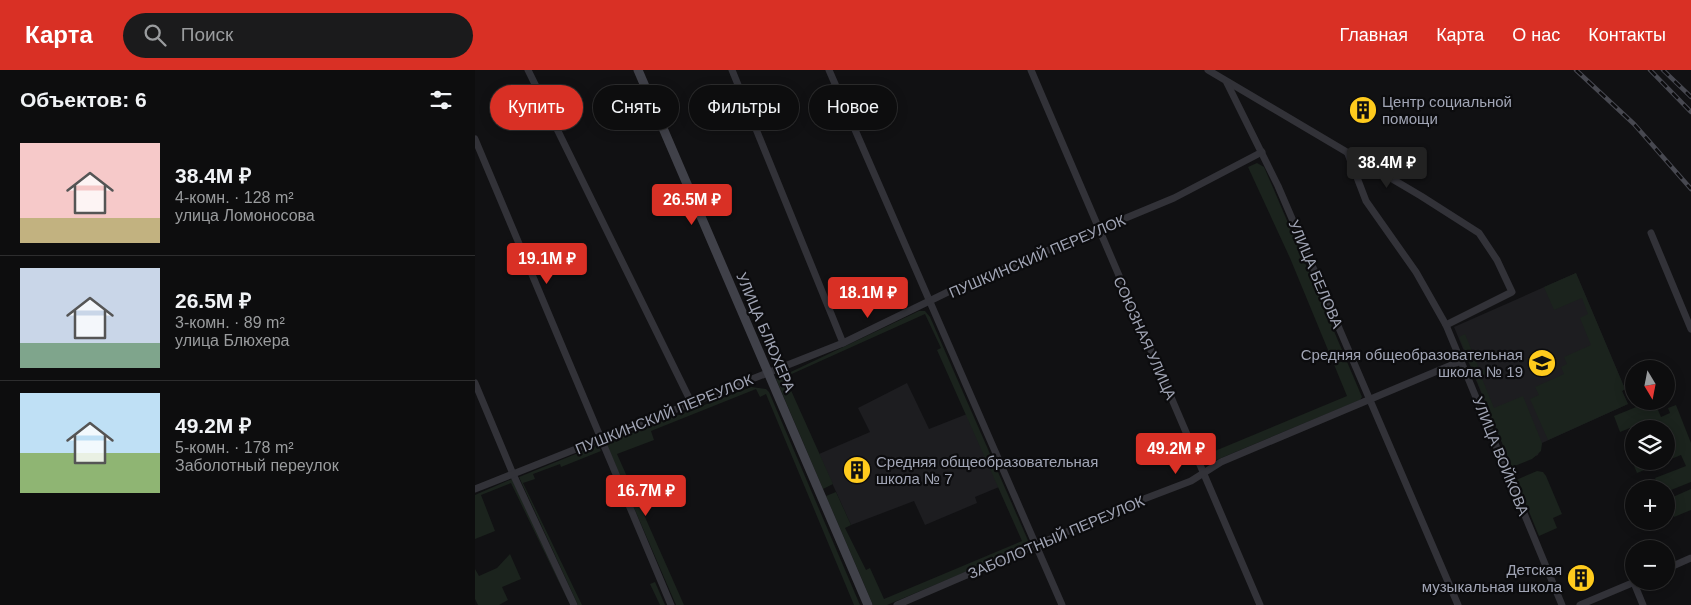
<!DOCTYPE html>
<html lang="ru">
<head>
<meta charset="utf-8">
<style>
	:root { --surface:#0d0d0e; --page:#1b1b1c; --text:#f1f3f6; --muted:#9a9c9e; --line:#2d2d2e; --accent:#d93025 }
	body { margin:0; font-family:Arial,sans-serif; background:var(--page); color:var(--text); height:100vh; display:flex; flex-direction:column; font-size:19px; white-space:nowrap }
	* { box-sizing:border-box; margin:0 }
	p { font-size:16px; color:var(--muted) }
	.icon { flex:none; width:28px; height:28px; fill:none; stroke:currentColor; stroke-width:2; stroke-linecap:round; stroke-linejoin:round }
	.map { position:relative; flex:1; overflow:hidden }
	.side { display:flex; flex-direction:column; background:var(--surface); width:475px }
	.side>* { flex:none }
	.top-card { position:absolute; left:15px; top:15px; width:475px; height:45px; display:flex; gap:10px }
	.needle { width:32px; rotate:170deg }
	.fabs { position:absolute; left:1150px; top:290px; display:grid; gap:10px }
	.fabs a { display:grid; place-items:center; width:50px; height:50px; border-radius:50%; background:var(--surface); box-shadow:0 2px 12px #0003,0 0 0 1px var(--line); font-size:25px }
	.price { position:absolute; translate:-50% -42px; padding:0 11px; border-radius:5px; background:var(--accent); color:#fff; font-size:16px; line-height:32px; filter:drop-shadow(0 1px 2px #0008) }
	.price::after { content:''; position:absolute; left:50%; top:30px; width:15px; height:11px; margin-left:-8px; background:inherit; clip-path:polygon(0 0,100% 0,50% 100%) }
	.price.selected { background:#222; color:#fff }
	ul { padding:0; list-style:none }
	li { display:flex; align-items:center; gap:15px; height:125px; padding:0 20px }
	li+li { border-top:1px solid var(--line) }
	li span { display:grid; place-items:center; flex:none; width:140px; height:100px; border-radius:0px; color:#555 }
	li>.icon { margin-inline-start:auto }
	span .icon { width:60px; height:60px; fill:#fffc; stroke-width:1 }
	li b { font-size:21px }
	h2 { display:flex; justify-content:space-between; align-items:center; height:60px; padding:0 20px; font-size:21px }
	.tag { padding:0 18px; border-radius:22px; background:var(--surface); box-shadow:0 2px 12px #0003,0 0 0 1px var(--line); font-size:18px; line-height:45px }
	.tag.selected { background:var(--accent); color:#fff }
	header { display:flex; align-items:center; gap:30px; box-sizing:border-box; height:70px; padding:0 25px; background:var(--accent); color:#fff }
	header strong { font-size:24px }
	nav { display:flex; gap:28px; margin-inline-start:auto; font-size:18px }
	.search { width:350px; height:45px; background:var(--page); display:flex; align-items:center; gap:12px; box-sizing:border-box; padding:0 18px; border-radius:28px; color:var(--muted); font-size:19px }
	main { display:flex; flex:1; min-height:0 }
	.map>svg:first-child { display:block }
	.built { fill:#1d1d20 }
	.green { fill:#1b231d }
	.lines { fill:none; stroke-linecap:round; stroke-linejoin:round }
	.street { stroke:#323238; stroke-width:7 }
	.secondary { stroke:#404149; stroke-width:9 }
	.rail-casing { stroke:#474850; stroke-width:4.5 }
	.rail { stroke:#0c0c0e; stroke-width:2.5; stroke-dasharray:8; stroke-linecap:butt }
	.labels { text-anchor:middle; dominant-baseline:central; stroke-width:4.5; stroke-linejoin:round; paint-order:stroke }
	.poi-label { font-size:15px; fill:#a1a5b5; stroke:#0c0c0e; text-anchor:start }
	.street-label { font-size:15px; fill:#a1a5b5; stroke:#0c0c0e }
</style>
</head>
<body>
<header>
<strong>Карта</strong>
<div class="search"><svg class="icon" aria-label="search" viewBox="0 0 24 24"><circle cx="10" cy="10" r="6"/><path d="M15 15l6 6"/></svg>Поиск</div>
<nav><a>Главная</a><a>Карта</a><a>О нас</a><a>Контакты</a></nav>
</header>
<main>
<section class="side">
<h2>Объектов: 6<svg class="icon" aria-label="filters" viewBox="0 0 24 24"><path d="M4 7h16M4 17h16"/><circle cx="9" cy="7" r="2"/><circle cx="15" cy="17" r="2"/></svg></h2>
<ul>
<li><span style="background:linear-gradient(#f6c9c9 75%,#c2b280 0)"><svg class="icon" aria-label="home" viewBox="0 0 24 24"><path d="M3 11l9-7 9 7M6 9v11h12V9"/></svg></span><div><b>38.4M ₽</b><p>4-комн. · 128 m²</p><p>улица Ломоносова</p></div></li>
<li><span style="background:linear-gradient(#c9d6e8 75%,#7fa58c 0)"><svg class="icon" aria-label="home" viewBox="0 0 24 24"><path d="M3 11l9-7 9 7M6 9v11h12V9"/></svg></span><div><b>26.5M ₽</b><p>3-комн. · 89 m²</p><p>улица Блюхера</p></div></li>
<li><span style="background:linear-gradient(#bfe0f5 60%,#8fb573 0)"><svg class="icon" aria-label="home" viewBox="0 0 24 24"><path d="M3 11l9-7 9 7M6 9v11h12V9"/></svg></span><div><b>49.2M ₽</b><p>5-комн. · 178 m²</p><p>Заболотный переулок</p></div></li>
</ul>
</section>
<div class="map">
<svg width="1216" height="535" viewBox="0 0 1216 535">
	<rect width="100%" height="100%" fill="#111113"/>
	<g class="built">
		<polygon points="1101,203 1150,319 1147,321 1153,334 1067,373 1063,385 1037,397 979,257"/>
		<polygon points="432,313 454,359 492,344 524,417 500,427 502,433 450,455 439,431 376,455 344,384 395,362 383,338"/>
	</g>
	<g class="green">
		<polygon points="782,93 789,97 799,120 887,327 885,330 739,391 735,383 872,326 815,188 773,97"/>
		<polygon points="1101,203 1150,319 1147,321 1153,334 1073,370 1055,329 1064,325 1060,317 1089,304 1086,297 1092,294 1089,287 1116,275 1105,248 1113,244 1107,228 1079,240 1069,217"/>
		<polygon points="444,241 450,241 455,247 555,475 412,535 398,535 351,426 361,422 376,455 370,458 391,500 395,498 409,529 547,471 462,280 466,278 450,244 310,307 358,414 348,419 301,309"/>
		<polygon points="990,264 1005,301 1016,297 1017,301 1006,306 1019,338 1048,326 1067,373 1066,381 1057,389 1037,397 984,267"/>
		<polygon points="276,317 291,319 294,322 385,535 379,535 291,324 285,327 281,319 176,361 179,370 142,384 209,535 201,535 131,373"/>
		<polygon points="1176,331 1179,331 1186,347 1195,343 1193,338 1201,335 1216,373 1216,412 1191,422 1191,419 1185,419 1180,408 1211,396 1206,385 1191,391 1191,359 1159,359 1159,366 1155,358 1145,362 1139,346"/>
		<polygon points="1159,370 1159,391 1191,391 1162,403 1150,374"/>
		<polygon points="123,375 126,381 86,397 85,394 58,404 60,409 48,413 107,535 103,535 44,407"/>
		<polygon points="1062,401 1068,402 1071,406 1087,444 1078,448 1082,458 1064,466 1041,410"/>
		<polygon points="37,409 95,535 36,413 6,425 20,461 0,469 0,425"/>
		<polygon points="1216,419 1216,440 1199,447 1191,430"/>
		<polygon points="35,484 46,509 27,517 33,530 24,535 3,535 0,529 0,499 4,506 22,498"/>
		<polygon points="180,512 190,535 185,535 175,514"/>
	</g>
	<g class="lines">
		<g class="street">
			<polyline points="53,0 216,332"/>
			<polyline points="257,0 368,273"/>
			<polyline points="354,0 587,535"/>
			<polyline points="556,0 785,535"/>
			<polyline points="733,0 946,126 1004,163 1022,190 1037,222 971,255"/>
			<polyline points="752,13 803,116 983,535"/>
			<polyline points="0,69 196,535"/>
			<polyline points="873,84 891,131 941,202 971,255 1087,535"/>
			<polyline points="1176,163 1216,259"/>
			<polyline points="0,313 38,404 99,535"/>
			<polyline points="0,419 368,273 475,221 699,128 787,82"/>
			<polyline points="1191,499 1216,488"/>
			<polyline points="1159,513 1168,535"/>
			<polyline points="422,535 661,432 716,411 746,392 986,291"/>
			<polyline points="1105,535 1162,511"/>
		</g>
		<polyline class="secondary" points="163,0 393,535"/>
		<defs>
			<g id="rail">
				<polyline points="1101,0 1159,54 1216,119"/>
				<polyline points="1175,0 1216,42"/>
				<polyline points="1188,0 1216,27"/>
			</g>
		</defs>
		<use href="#rail" class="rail-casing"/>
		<use href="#rail" class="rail"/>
	</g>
	<defs>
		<symbol id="building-disc" viewBox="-11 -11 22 22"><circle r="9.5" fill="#ffcb1d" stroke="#0c0c0e"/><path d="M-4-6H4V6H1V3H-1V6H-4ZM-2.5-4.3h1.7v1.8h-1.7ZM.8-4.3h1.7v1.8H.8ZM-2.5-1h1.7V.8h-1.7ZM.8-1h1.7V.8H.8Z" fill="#111"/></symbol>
		<symbol id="school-disc" viewBox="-11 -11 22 22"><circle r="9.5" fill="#ffcb1d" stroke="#0c0c0e"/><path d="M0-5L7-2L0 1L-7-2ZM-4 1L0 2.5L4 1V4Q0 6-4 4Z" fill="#111"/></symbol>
	</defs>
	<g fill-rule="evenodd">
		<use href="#building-disc" x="872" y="24" width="32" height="32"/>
		<use href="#school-disc" x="1051" y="277" width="32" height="32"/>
		<use href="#building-disc" x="366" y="384" width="32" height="32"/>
		<use href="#building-disc" x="1090" y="492" width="32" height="32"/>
	</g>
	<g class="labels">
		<g class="poi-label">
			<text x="907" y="31">Центр социальной<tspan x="907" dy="17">помощи</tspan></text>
			<text x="1048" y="284" text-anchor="end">Средняя общеобразовательная<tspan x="1048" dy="17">школа № 19</tspan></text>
			<text x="401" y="391">Средняя общеобразовательная<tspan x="401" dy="17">школа № 7</tspan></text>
			<text x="1087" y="499" text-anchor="end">Детская<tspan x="1087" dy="17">музыкальная школа</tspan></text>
		</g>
		<g class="street-label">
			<text transform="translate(562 186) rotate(-23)">ПУШКИНСКИЙ ПЕРЕУЛОК</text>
			<text transform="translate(841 204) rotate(67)">УЛИЦА БЕЛОВА</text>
			<text transform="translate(291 262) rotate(67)">УЛИЦА БЛЮХЕРА</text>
			<text transform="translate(670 268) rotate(66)">СОЮЗНАЯ УЛИЦА</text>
			<text transform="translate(189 344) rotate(-22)">ПУШКИНСКИЙ ПЕРЕУЛОК</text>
			<text transform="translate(1026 386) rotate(68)">УЛИЦА ВОЙКОВА</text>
			<text transform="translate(581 467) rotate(-23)">ЗАБОЛОТНЫЙ ПЕРЕУЛОК</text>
		</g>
	</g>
</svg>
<div class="fabs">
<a><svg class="needle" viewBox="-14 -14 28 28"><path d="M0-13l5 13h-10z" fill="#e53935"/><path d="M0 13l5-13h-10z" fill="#9a9c9e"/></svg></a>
<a><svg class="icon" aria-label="layers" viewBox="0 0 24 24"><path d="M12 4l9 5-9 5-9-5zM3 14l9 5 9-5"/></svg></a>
<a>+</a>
<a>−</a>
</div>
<b class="price selected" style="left:912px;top:119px">38.4M ₽</b>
<b class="price" style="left:217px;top:156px">26.5M ₽</b>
<b class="price" style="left:72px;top:215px">19.1M ₽</b>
<b class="price" style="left:393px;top:249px">18.1M ₽</b>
<b class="price" style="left:701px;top:405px">49.2M ₽</b>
<b class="price" style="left:171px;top:447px">16.7M ₽</b>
<div class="top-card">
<a class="tag selected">Купить</a>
<a class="tag">Снять</a>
<a class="tag">Фильтры</a>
<a class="tag">Новое</a>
</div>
</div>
</main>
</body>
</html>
